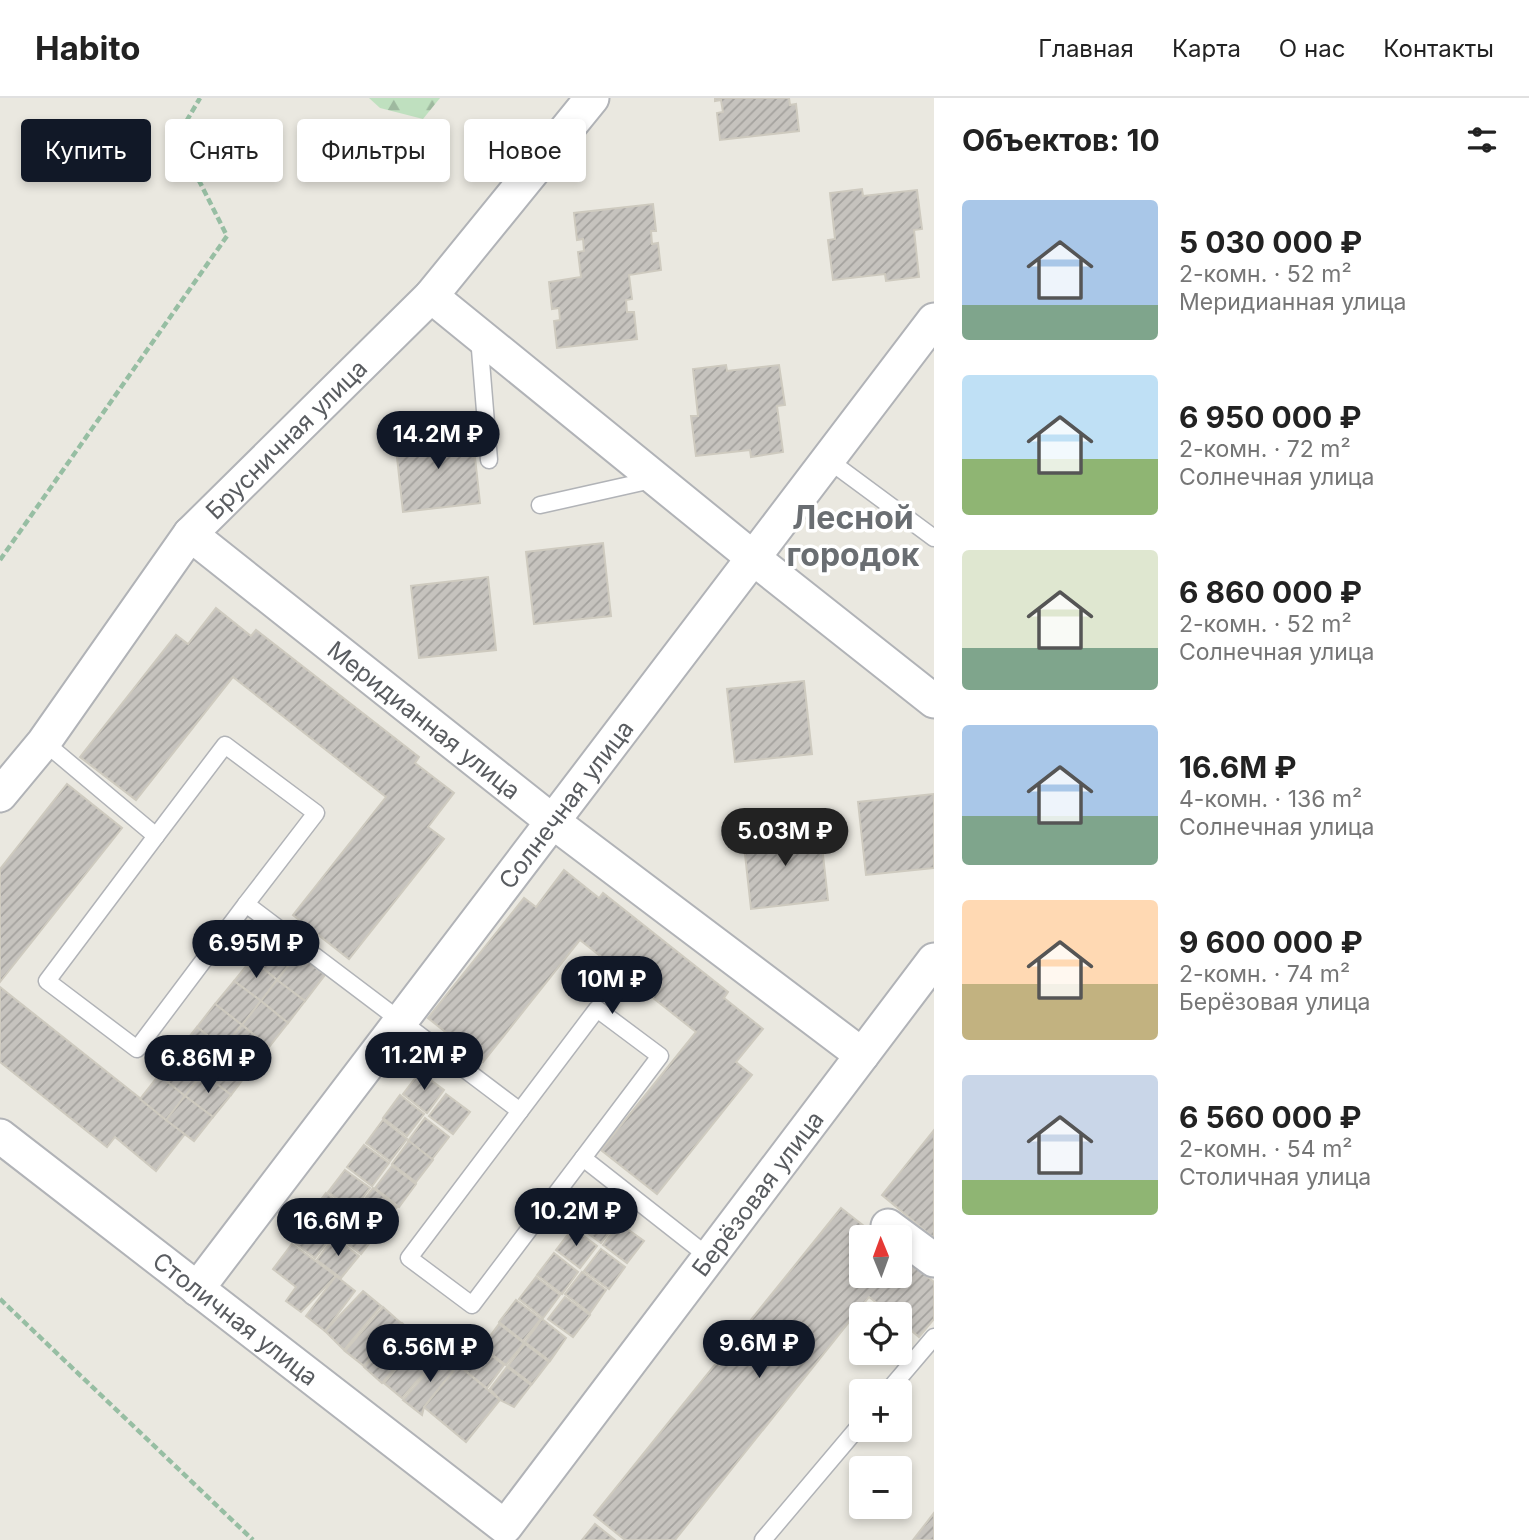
<!DOCTYPE html>
<html lang="ru">
<head>
<meta charset="utf-8">
<style>
	:root { --surface:#fff; --page:#f6f6f6; --text:#222; --muted:#767676; --line:#e0e0e0; --accent:#111827 }
	body { margin:0; font-family:Inter,sans-serif; background:var(--page); color:var(--text); height:100vh; display:flex; flex-direction:column; font-size:26px; white-space:nowrap }
	* { box-sizing:border-box; margin:0 }
	p { font-size:23px; color:var(--muted) }
	.icon { flex:none; width:38px; height:38px; fill:none; stroke:currentColor; stroke-width:2; stroke-linecap:round; stroke-linejoin:round }
	.map { position:relative; flex:1; overflow:hidden }
	.details { display:flex; flex-direction:column; background:var(--surface); width:595px }
	.details>* { flex:none }
	.guide { position:absolute; left:21px; top:21px; width:665px; height:63px; display:flex; gap:14px }
	.needle { width:46px; rotate:359deg }
	.tools { position:absolute; left:849px; top:1127px; display:grid; gap:14px }
	.tools a { display:grid; place-items:center; width:63px; height:63px; border-radius:7px; background:var(--surface); box-shadow:0 4px 10px #0003; font-size:35px }
	.price { position:absolute; translate:-50% -60px; padding:0 16px; border-radius:24px; background:var(--accent); color:#fff; font-size:23px; line-height:46px; filter:drop-shadow(0 2px 4px #0008) }
	.price::after { content:''; position:absolute; left:50%; top:42px; width:21px; height:16px; margin-left:-10px; background:inherit; clip-path:polygon(0 0,100% 0,50% 100%) }
	.price.active { background:#222; color:#fff }
	ul { padding:0; list-style:none }
	li { display:flex; align-items:center; gap:21px; height:175px; padding:0 28px }
	li span { display:grid; place-items:center; flex:none; width:196px; height:140px; border-radius:7px; color:#555 }
	li>.icon { margin-inline-start:auto }
	span .icon { width:84px; height:84px; fill:#fffc; stroke-width:1 }
	li b { font-size:30px }
	h2 { display:flex; justify-content:space-between; align-items:center; height:84px; padding:0 28px; font-size:30px }
	.tag { padding:0 24px; border-radius:7px; background:var(--surface); box-shadow:0 4px 10px #0003; font-size:24px; line-height:63px }
	.tag.active { background:var(--accent); color:#fff }
	header { display:flex; align-items:center; gap:42px; box-sizing:border-box; height:98px; padding:0 35px; background:var(--surface); border-bottom:2px solid var(--line) }
	header strong { font-size:33px }
	nav { display:flex; gap:38px; margin-inline-start:auto; font-size:24px }
	main { display:flex; flex:1; min-height:0 }
	.map>svg:first-child { display:block }
	.forest { fill:url(#forest-firs) }
	.building { fill:url(#building-hatch); stroke:#cecabf; stroke-width:2 }
	.lines { fill:none; stroke-linecap:round; stroke-linejoin:round }
	.lane-casing { stroke:#b1b3b7; stroke-width:19 }
	.street-casing { stroke:#b1b3b7; stroke-width:37 }
	.path { stroke:#97bea3; stroke-width:4.5; stroke-dasharray:7 3.5; stroke-linecap:butt }
	.lane { stroke:#fff; stroke-width:16 }
	.street { stroke:#fff; stroke-width:33 }
	.labels { text-anchor:middle; dominant-baseline:central; stroke-width:7; stroke-linejoin:round; paint-order:stroke }
	.street-label { font-size:24px; fill:#595c60; stroke:#fff }
	.district-label { font-size:32px; font-weight:bold; fill:#6a6e72; stroke:#fff }
</style>
</head>
<body>
<header>
<strong>Habito</strong>
<nav><a>Главная</a><a>Карта</a><a>О нас</a><a>Контакты</a></nav>
</header>
<main>
<div class="map">
<svg width="934" height="1442" viewBox="0 0 934 1442">
	<defs>
		<pattern id="forest-firs" width="22" height="20" patternUnits="userSpaceOnUse" patternTransform="scale(1.75)"><rect width="22" height="20" fill="#bfe0bf"/><path d="M5 1l3.5 6h-7zM16 11l3.5 6h-7z" fill="#9eb99f"/></pattern>
		<pattern id="building-hatch" width="6" height="6" patternUnits="userSpaceOnUse" patternTransform="scale(1.75)"><rect width="6" height="6" fill="#c6c3be"/><path d="M-1 1l2-2M0 6l6-6M5 7l2-2" fill="none" stroke="#a4a29e"/></pattern>
	</defs>
	<rect width="100%" height="100%" fill="#eae8e0"/>
	<polygon class="forest" points="369,0 440,0 423,21 380,10"/>
	<g class="building">
		<polygon points="715,0 789,0 790,7 796,6 799,33 720,42 717,15 723,14 721,2 715,3"/>
		<polygon points="862,91 863,98 917,92 922,131 914,132 919,179 886,183 885,176 833,182 828,142 835,141 830,95"/>
		<polygon points="653,106 656,133 651,133 652,146 658,145 661,172 629,177 632,201 626,202 627,214 634,214 637,241 557,250 554,223 560,222 559,210 552,211 549,184 581,179 578,154 584,153 583,141 577,142 574,115"/>
		<polygon points="726,267 727,273 779,267 785,307 777,308 783,354 751,359 750,352 696,358 691,318 698,318 693,271"/>
		<polygon points="472,332 480,405 403,414 395,341"/>
		<polygon points="603,445 611,518 534,526 526,454"/>
		<polygon points="488,479 496,552 419,560 411,488"/>
		<polygon points="216,510 251,538 256,532 419,659 415,665 454,695 428,729 444,741 349,861 293,817 386,699 233,579 136,702 80,659 176,537 188,546"/>
		<polygon points="804,583 812,656 735,664 727,591"/>
		<polygon points="67,686 122,730 0,884 0,771"/>
		<polygon points="934,696 934,770 866,777 858,704"/>
		<polygon points="820,730 828,802 751,811 743,738"/>
		<polygon points="564,772 599,800 603,795 728,894 724,900 763,931 736,964 752,977 657,1096 601,1052 696,934 580,842 483,964 428,920 524,800 536,809"/>
		<polygon points="272,835 298,856 277,882 252,861"/>
		<polygon points="298,856 325,877 305,903 277,882"/>
		<polygon points="252,861 277,882 261,903 234,883"/>
		<polygon points="277,882 305,903 288,925 261,903"/>
		<polygon points="234,883 261,903 242,927 215,906"/>
		<polygon points="0,889 185,1036 156,1073 115,1039 107,1049 0,964"/>
		<polygon points="261,903 288,925 269,949 242,927"/>
		<polygon points="215,906 242,927 223,950 197,929"/>
		<polygon points="242,927 269,949 250,972 223,950"/>
		<polygon points="197,929 223,950 203,975 177,954"/>
		<polygon points="223,950 250,972 231,997 203,975"/>
		<polygon points="177,954 203,975 185,998 159,977"/>
		<polygon points="420,974 444,992 427,1015 403,996"/>
		<polygon points="203,975 231,997 213,1019 185,998"/>
		<polygon points="159,977 185,998 166,1022 140,1001"/>
		<polygon points="446,996 470,1014 453,1036 429,1018"/>
		<polygon points="400,997 424,1016 407,1038 383,1020"/>
		<polygon points="185,998 213,1019 194,1043 166,1022"/>
		<polygon points="425,1020 449,1039 432,1061 408,1043"/>
		<polygon points="383,1022 407,1041 390,1063 366,1045"/>
		<polygon points="934,1032 934,1140 882,1097"/>
		<polygon points="409,1043 433,1062 416,1084 392,1066"/>
		<polygon points="364,1047 389,1065 372,1088 347,1069"/>
		<polygon points="392,1068 416,1086 399,1109 375,1090"/>
		<polygon points="345,1072 370,1090 353,1112 328,1094"/>
		<polygon points="373,1090 397,1109 380,1131 356,1113"/>
		<polygon points="326,1095 351,1114 334,1136 309,1117"/>
		<polygon points="594,1105 618,1123 601,1145 577,1127"/>
		<polygon points="841,1110 878,1139 861,1139 861,1178 900,1178 900,1156 934,1184 934,1221 919,1239 900,1223 900,1216 891,1216 869,1199 675,1442 625,1442 594,1417"/>
		<polygon points="354,1116 378,1134 361,1156 337,1138"/>
		<polygon points="307,1120 332,1138 315,1160 291,1142"/>
		<polygon points="619,1125 644,1143 627,1165 603,1147"/>
		<polygon points="573,1130 597,1148 580,1170 556,1152"/>
		<polygon points="334,1139 359,1158 341,1180 317,1162"/>
		<polygon points="292,1146 336,1178 301,1214 286,1203 296,1189 273,1171"/>
		<polygon points="601,1151 625,1169 609,1191 584,1173"/>
		<polygon points="554,1155 578,1174 562,1196 537,1177"/>
		<polygon points="582,1174 606,1192 590,1215 565,1196"/>
		<polygon points="336,1178 355,1193 325,1233 306,1218"/>
		<polygon points="536,1179 560,1197 543,1220 519,1201"/>
		<polygon points="363,1193 381,1208 344,1252 325,1233"/>
		<polygon points="565,1199 590,1217 573,1239 548,1221"/>
		<polygon points="516,1202 541,1221 523,1243 499,1224"/>
		<polygon points="383,1209 401,1225 364,1268 345,1253"/>
		<polygon points="542,1221 566,1240 550,1263 525,1244"/>
		<polygon points="402,1225 420,1241 382,1285 364,1269"/>
		<polygon points="499,1226 524,1245 506,1267 482,1249"/>
		<polygon points="421,1241 440,1257 402,1300 384,1285"/>
		<polygon points="525,1246 549,1264 532,1286 508,1268"/>
		<polygon points="480,1249 504,1267 487,1290 463,1271"/>
		<polygon points="441,1258 458,1267 424,1309 422,1317 403,1302"/>
		<polygon points="458,1267 500,1302 466,1344 424,1309"/>
		<polygon points="507,1269 531,1287 514,1309 500,1302 490,1291"/>
		<polygon points="934,1415 934,1442 913,1442"/>
		<polygon points="595,1426 615,1442 582,1442"/>
	</g>
	<g class="lines">
		<defs>
			<g id="lane">
				<polyline points="479,239 489,362"/>
				<polyline points="827,361 934,440"/>
				<polyline points="540,407 656,381"/>
				<polyline points="44,644 156,738 225,647 316,715 246,806"/>
				<polyline points="156,738 47,883 137,951 246,806 520,1013 409,1160 472,1207 583,1060"/>
				<polyline points="520,1013 597,911 660,958 583,1060 709,1159"/>
				<polyline points="888,1293 934,1239"/>
				<polyline points="763,1442 861,1326"/>
			</g>
			<g id="street">
				<polyline points="431,198 752,459 934,603"/>
				<path id="s1" d="M190 436 552 723 862 957"/>
				<path id="s2" d="M0 697 44 644 190 436 431 198 592 0"/>
				<path id="s3" d="M0 1038 505 1429 934 862"/>
				<polyline points="888,1128 934,1162"/>
				<path id="s4" d="M197 1191 934 222"/>
			</g>
		</defs>
		<use href="#lane" class="lane-casing"/>
		<use href="#street" class="street-casing"/>
		<g class="path">
			<polyline points="0,462 227,138 177,39 200,0"/>
			<polyline points="0,1201 253,1442"/>
		</g>
		<use href="#lane" class="lane"/>
		<use href="#street" class="street"/>
	</g>
	<g class="labels">
		<g class="street-label">
			<text stroke="none"><textPath href="#s2" startOffset="458">Брусничная улица</textPath></text>
			<text stroke="none"><textPath href="#s1" startOffset="299">Меридианная улица</textPath></text>
			<text stroke="none"><textPath href="#s4" startOffset="609">Солнечная улица</textPath></text>
			<text stroke="none"><textPath href="#s3" startOffset="1057">Берёзовая улица</textPath></text>
			<text stroke="none"><textPath href="#s3" startOffset="298">Столичная улица</textPath></text>
		</g>
		<g class="district-label">
			<text x="853" y="419">Лесной<tspan x="853" dy="37">городок</tspan></text>
		</g>
	</g>
</svg>
<div class="tools">
<a><svg class="needle" viewBox="-14 -14 28 28"><path d="M0-13l5 13h-10z" fill="#e53935"/><path d="M0 13l5-13h-10z" fill="#767676"/></svg></a>
<a><svg class="icon" aria-label="locate" viewBox="0 0 24 24"><circle cx="12" cy="12" r="6"/><path d="M12 2v4M12 18v4M2 12h4M18 12h4"/></svg></a>
<a>+</a>
<a>−</a>
</div>
<b class="price" style="left:438px;top:373px">14.2M ₽</b>
<b class="price active" style="left:785px;top:770px">5.03M ₽</b>
<b class="price" style="left:256px;top:882px">6.95M ₽</b>
<b class="price" style="left:612px;top:918px">10M ₽</b>
<b class="price" style="left:424px;top:994px">11.2M ₽</b>
<b class="price" style="left:208px;top:997px">6.86M ₽</b>
<b class="price" style="left:576px;top:1150px">10.2M ₽</b>
<b class="price" style="left:338px;top:1160px">16.6M ₽</b>
<b class="price" style="left:759px;top:1282px">9.6M ₽</b>
<b class="price" style="left:430px;top:1286px">6.56M ₽</b>
<div class="guide">
<a class="tag active">Купить</a>
<a class="tag">Снять</a>
<a class="tag">Фильтры</a>
<a class="tag">Новое</a>
</div>
</div>
<section class="details">
<h2>Объектов: 10<svg class="icon" aria-label="filters" viewBox="0 0 24 24"><path d="M4 7h16M4 17h16"/><circle cx="9" cy="7" r="2"/><circle cx="15" cy="17" r="2"/></svg></h2>
<ul>
<li><span style="background:linear-gradient(#a9c7e8 75%,#7fa58c 0)"><svg class="icon" aria-label="home" viewBox="0 0 24 24"><path d="M3 11l9-7 9 7M6 9v11h12V9"/></svg></span><div><b>5 030 000 ₽</b><p>2-комн. · 52 m²</p><p>Меридианная улица</p></div></li>
<li><span style="background:linear-gradient(#bfe0f5 60%,#8fb573 0)"><svg class="icon" aria-label="home" viewBox="0 0 24 24"><path d="M3 11l9-7 9 7M6 9v11h12V9"/></svg></span><div><b>6 950 000 ₽</b><p>2-комн. · 72 m²</p><p>Солнечная улица</p></div></li>
<li><span style="background:linear-gradient(#dfe7d0 70%,#7fa58c 0)"><svg class="icon" aria-label="home" viewBox="0 0 24 24"><path d="M3 11l9-7 9 7M6 9v11h12V9"/></svg></span><div><b>6 860 000 ₽</b><p>2-комн. · 52 m²</p><p>Солнечная улица</p></div></li>
<li><span style="background:linear-gradient(#a9c7e8 65%,#7fa58c 0)"><svg class="icon" aria-label="home" viewBox="0 0 24 24"><path d="M3 11l9-7 9 7M6 9v11h12V9"/></svg></span><div><b>16.6M ₽</b><p>4-комн. · 136 m²</p><p>Солнечная улица</p></div></li>
<li><span style="background:linear-gradient(#ffd9b3 60%,#c2b280 0)"><svg class="icon" aria-label="home" viewBox="0 0 24 24"><path d="M3 11l9-7 9 7M6 9v11h12V9"/></svg></span><div><b>9 600 000 ₽</b><p>2-комн. · 74 m²</p><p>Берёзовая улица</p></div></li>
<li><span style="background:linear-gradient(#c9d6e8 75%,#8fb573 0)"><svg class="icon" aria-label="home" viewBox="0 0 24 24"><path d="M3 11l9-7 9 7M6 9v11h12V9"/></svg></span><div><b>6 560 000 ₽</b><p>2-комн. · 54 m²</p><p>Столичная улица</p></div></li>
</ul>
</section>
</main>
</body>
</html>
